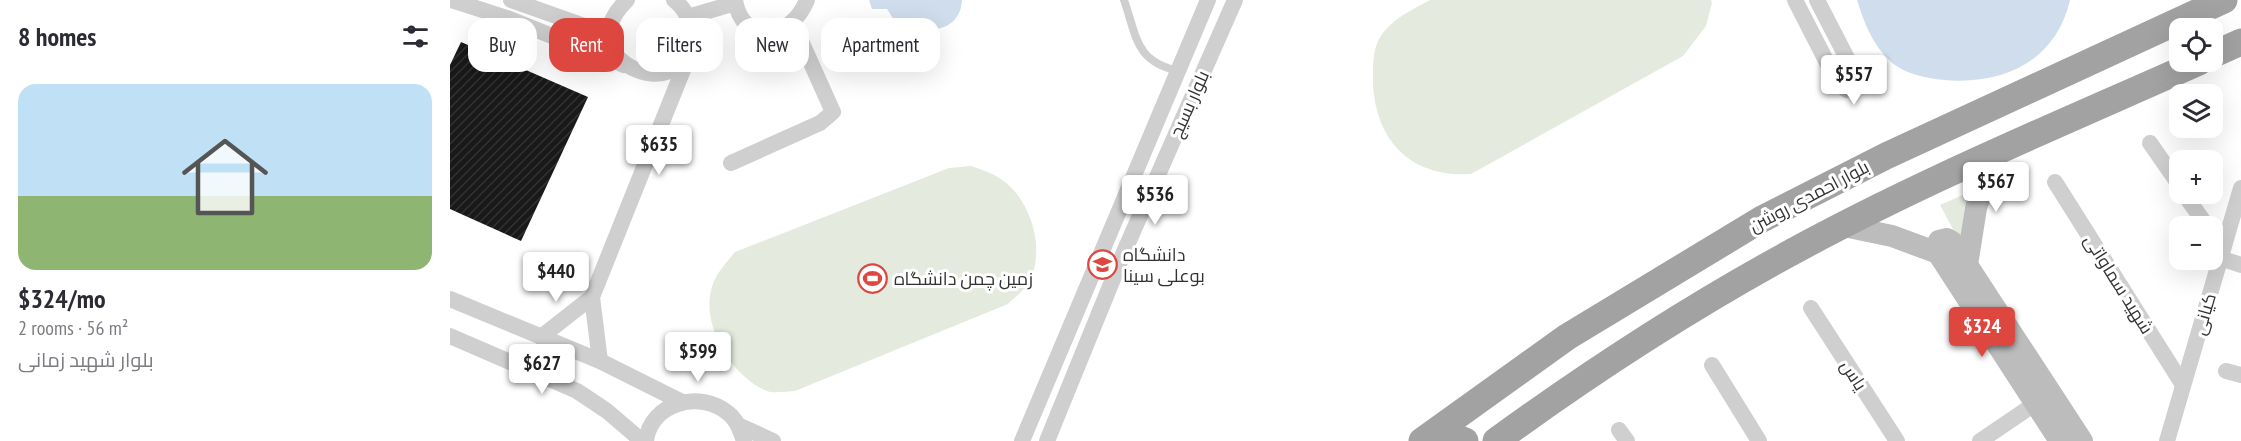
<!DOCTYPE html>
<html lang="en">
<head>
<meta charset="utf-8">
<style>
	:root { --surface:#fff; --page:#f7f7f7; --text:#2b2b33; --muted:#7c7c81; --accent:#de473f }
	body { margin:0; font-family:"PT Sans Narrow",Cairo,sans-serif; background:var(--page); color:var(--text); height:100vh; display:flex; flex-direction:column; font-size:22px; white-space:nowrap }
	* { box-sizing:border-box; margin:0 }
	p { font-size:20px; color:var(--muted) }
	.icon { flex:none; width:33px; height:33px; fill:none; stroke:currentColor; stroke-width:2; stroke-linecap:round; stroke-linejoin:round }
	.map { position:relative; flex:1; overflow:hidden }
	.details { display:flex; flex-direction:column; background:var(--surface); width:450px }
	.details>* { flex:none }
	.guide { position:absolute; left:18px; top:18px; width:570px; height:54px; display:flex; gap:12px }
	.buttons { position:absolute; left:1719px; top:18px; display:grid; gap:12px }
	.buttons a { display:grid; place-items:center; width:54px; height:54px; border-radius:12px; background:var(--surface); box-shadow:0 6px 24px #0002; font-size:30px }
	.price { position:absolute; translate:-50% -51px; padding:0 14px; border-radius:6px; background:#fff; color:#222; font-size:20px; line-height:39px; filter:drop-shadow(0 2px 3px #0008) }
	.price::after { content:''; position:absolute; left:50%; top:36px; width:18px; height:14px; margin-left:-9px; background:inherit; clip-path:polygon(0 0,100% 0,50% 100%) }
	.price.current { background:var(--accent); color:#fff }
	ul { padding:0; list-style:none }
	li { display:grid; align-content:center; gap:12px; height:318px; padding:0 18px }
	li span { display:grid; place-items:center; height:186px; border-radius:18px; color:#555 }
	li>.icon { margin-inline-start:auto }
	span .icon { width:108px; height:108px; fill:#fffc; stroke-width:1 }
	li b { font-size:26px }
	h2 { display:flex; justify-content:space-between; align-items:center; height:72px; padding:0 18px; font-size:26px }
	.chip { padding:0 21px; border-radius:18px; background:var(--surface); box-shadow:0 6px 24px #0002; font-size:21px; line-height:54px }
	.chip.current { background:var(--accent); color:#fff }
	main { display:flex; flex:1; min-height:0 }
	.map>svg:first-child { display:block }
	.grass { fill:#e4ebde }
	.water { fill:#cfddec }
	.building { fill:url(#building-hatch) }
	.lines { fill:none; stroke-linecap:round; stroke-linejoin:round }
	.service { stroke:#cfcfcf; stroke-width:8 }
	.minor { stroke:#cfcfcf; stroke-width:16 }
	.secondary { stroke:#bcbcbc; stroke-width:22 }
	.trunk { stroke:#a2a2a2; stroke-width:27 }
	.labels { text-anchor:middle; dominant-baseline:central; stroke-width:6; stroke-linejoin:round; paint-order:stroke }
	.street-label { font-size:18px; fill:#323232; stroke:#fff }
	.poi-label { font-size:18px; fill:#323232; stroke:#fff; text-anchor:start }
</style>
</head>
<body>
<main>
<section class="details">
<h2>8 homes<svg class="icon" aria-label="filters" viewBox="0 0 24 24"><path d="M4 7h16M4 17h16"/><circle cx="9" cy="7" r="2"/><circle cx="15" cy="17" r="2"/></svg></h2>
<ul>
<li><span style="background:linear-gradient(#bfe0f5 60%,#8fb573 0)"><svg class="icon" aria-label="home" viewBox="0 0 24 24"><path d="M3 11l9-7 9 7M6 9v11h12V9"/></svg></span><div><b>$324/mo</b><p>2 rooms · 56 m²</p><p>بلوار شهید زمانی</p></div></li>
</ul>
</section>
<div class="map">
<svg width="1791" height="441" viewBox="0 0 1791 441">
	<defs>
		<pattern id="building-hatch" width="6" height="6" patternUnits="userSpaceOnUse" patternTransform="scale(1.5)"><rect width="6" height="6" fill="#191919"/><path d="M-1 1l2-2M0 6l6-6M5 7l2-2" fill="none" stroke="#323232"/></pattern>
	</defs>
	<rect width="100%" height="100%" fill="#fff"/>
	<g class="grass">
		<path d="M980 0H1261L1262 3 1256 26 1233 56 1021 174C963 178 926 143 923 84 923 69 922 52 929 39 941 19 960 11 980 0Z"/>
		<path d="M521 166C532 170 546 174 555 182 583 204 596 253 578 284 573 291 564 298 558 304L345 391C337 391 325 394 317 391 282 377 250 325 262 287 266 273 276 263 285 252L499 168Z"/>
		<polygon points="1524,190 1515,205 1510,242 1490,205"/>
	</g>
	<g class="water">
		<path d="M419 0H512C510 35 472 33 448 26L437 9H422Z"/>
		<path d="M1407 0H1620C1606 61 1554 85 1494 80 1476 78 1453 74 1439 60 1422 44 1414 22 1407 0Z"/>
	</g>
	<polygon class="building" points="11,42 138,97 71,241 0,209 0,65"/>
	<g class="lines">
		<path class="service" d="M674 0C687 37 685 61 728 71"/>
		<g class="minor">
			<polyline points="1,0 57,18 174,65"/>
			<polyline points="61,0 140,28 161,26"/>
			<path d="M177 0C115 60 234 109 241 40 242 23 237 10 224 0"/>
			<path d="M285 0C292 44 340 42 357 0"/>
			<polyline points="1345,0 1388,84 1397,90 1403,85 1404,76 1399,62 1367,0"/>
			<polyline points="238,17 285,3"/>
			<polyline points="1700,143 1730,186"/>
			<polyline points="281,163 370,123 383,112 343,23"/>
			<polyline points="1605,182 1733,385"/>
			<polyline points="1734,194 1757,226"/>
			<polyline points="1770,258 1791,265"/>
			<polyline points="0,299 150,361 232,402"/>
			<polyline points="1361,308 1447,441"/>
			<polyline points="0,336 127,391 157,411 192,441"/>
			<polyline points="91,337 142,297"/>
			<polyline points="150,361 142,297 239,55 240,45"/>
			<polyline points="1262,365 1309,441"/>
			<polyline points="1776,371 1791,375"/>
			<polyline points="288,425 323,441"/>
			<polyline points="1169,430 1177,441"/>
			<path d="M196 441C201 402 250 390 278 413 287 420 290 430 294 441"/>
			<polyline points="572,441 758,0"/>
			<polyline points="597,441 674,252 785,0"/>
			<polyline points="1530,441 1586,403"/>
			<polyline points="1717,441 1791,188"/>
		</g>
		<g class="secondary">
			<polyline points="1394,226 1442,236 1488,253 1610,441"/>
			<polyline points="1488,253 1486,247 1489,241 1497,239 1502,242 1632,441"/>
			<polyline points="1517,265 1526,208 1544,154"/>
		</g>
		<g class="trunk">
			<polyline points="1762,55 1791,42"/>
			<polyline points="988,430 1015,441"/>
			<polyline points="972,441 1117,337 1312,219 1436,156 1774,0"/>
			<path d="M1046 441C1138 374 1233 312 1333 257 1467 183 1610 124 1749 62"/>
		</g>
	</g>
	<defs>
		<symbol id="university-ring" viewBox="-11 -11 22 22"><circle r="9.5" fill="#fff" stroke="#de473f" stroke-width="1.5"/><path d="M0-5L7-2L0 1L-7-2ZM-4 1L0 2.5L4 1V4Q0 6-4 4Z" fill="#de473f"/></symbol>
		<symbol id="stadium-ring" viewBox="-11 -11 22 22"><circle r="9.5" fill="#fff" stroke="#de473f" stroke-width="1.5"/><path d="M0-5a6.5 5 0 1 0 0 10a6.5 5 0 1 0 0-10ZM-3.5-1.8h7v3.6h-7Z" fill="#de473f"/></symbol>
	</defs>
	<g fill-rule="evenodd">
		<use href="#university-ring" x="636" y="248" width="33" height="33"/>
		<use href="#stadium-ring" x="406" y="262" width="33" height="33"/>
	</g>
	<g class="labels">
		<g class="street-label">
			<text transform="translate(739 104) rotate(-66)">بلوار بسیج</text>
			<text transform="translate(1359 196) rotate(-28)">بلوار احمدی روشن</text>
			<text transform="translate(1669 284) rotate(58)">شهید سماواتی</text>
			<text transform="translate(1754 314) rotate(-74)">کیانی</text>
			<text transform="translate(1404 375) rotate(57)">یاس</text>
		</g>
		<g class="poi-label">
			<text x="673" y="254">دانشگاه<tspan x="673" dy="21">بوعلی سینا</tspan></text>
			<text x="444" y="278">زمین چمن دانشگاه</text>
		</g>
	</g>
</svg>
<div class="buttons">
<a><svg class="icon" aria-label="locate" viewBox="0 0 24 24"><circle cx="12" cy="12" r="6"/><path d="M12 2v4M12 18v4M2 12h4M18 12h4"/></svg></a>
<a><svg class="icon" aria-label="layers" viewBox="0 0 24 24"><path d="M12 4l9 5-9 5-9-5zM3 14l9 5 9-5"/></svg></a>
<a>+</a>
<a>−</a>
</div>
<b class="price" style="left:1404px;top:106px">$557</b>
<b class="price" style="left:209px;top:176px">$635</b>
<b class="price" style="left:1546px;top:213px">$567</b>
<b class="price" style="left:705px;top:226px">$536</b>
<b class="price" style="left:106px;top:303px">$440</b>
<b class="price current" style="left:1532px;top:358px">$324</b>
<b class="price" style="left:248px;top:383px">$599</b>
<b class="price" style="left:92px;top:395px">$627</b>
<div class="guide">
<a class="chip">Buy</a>
<a class="chip current">Rent</a>
<a class="chip">Filters</a>
<a class="chip">New</a>
<a class="chip">Apartment</a>
</div>
</div>
</main>
</body>
</html>
